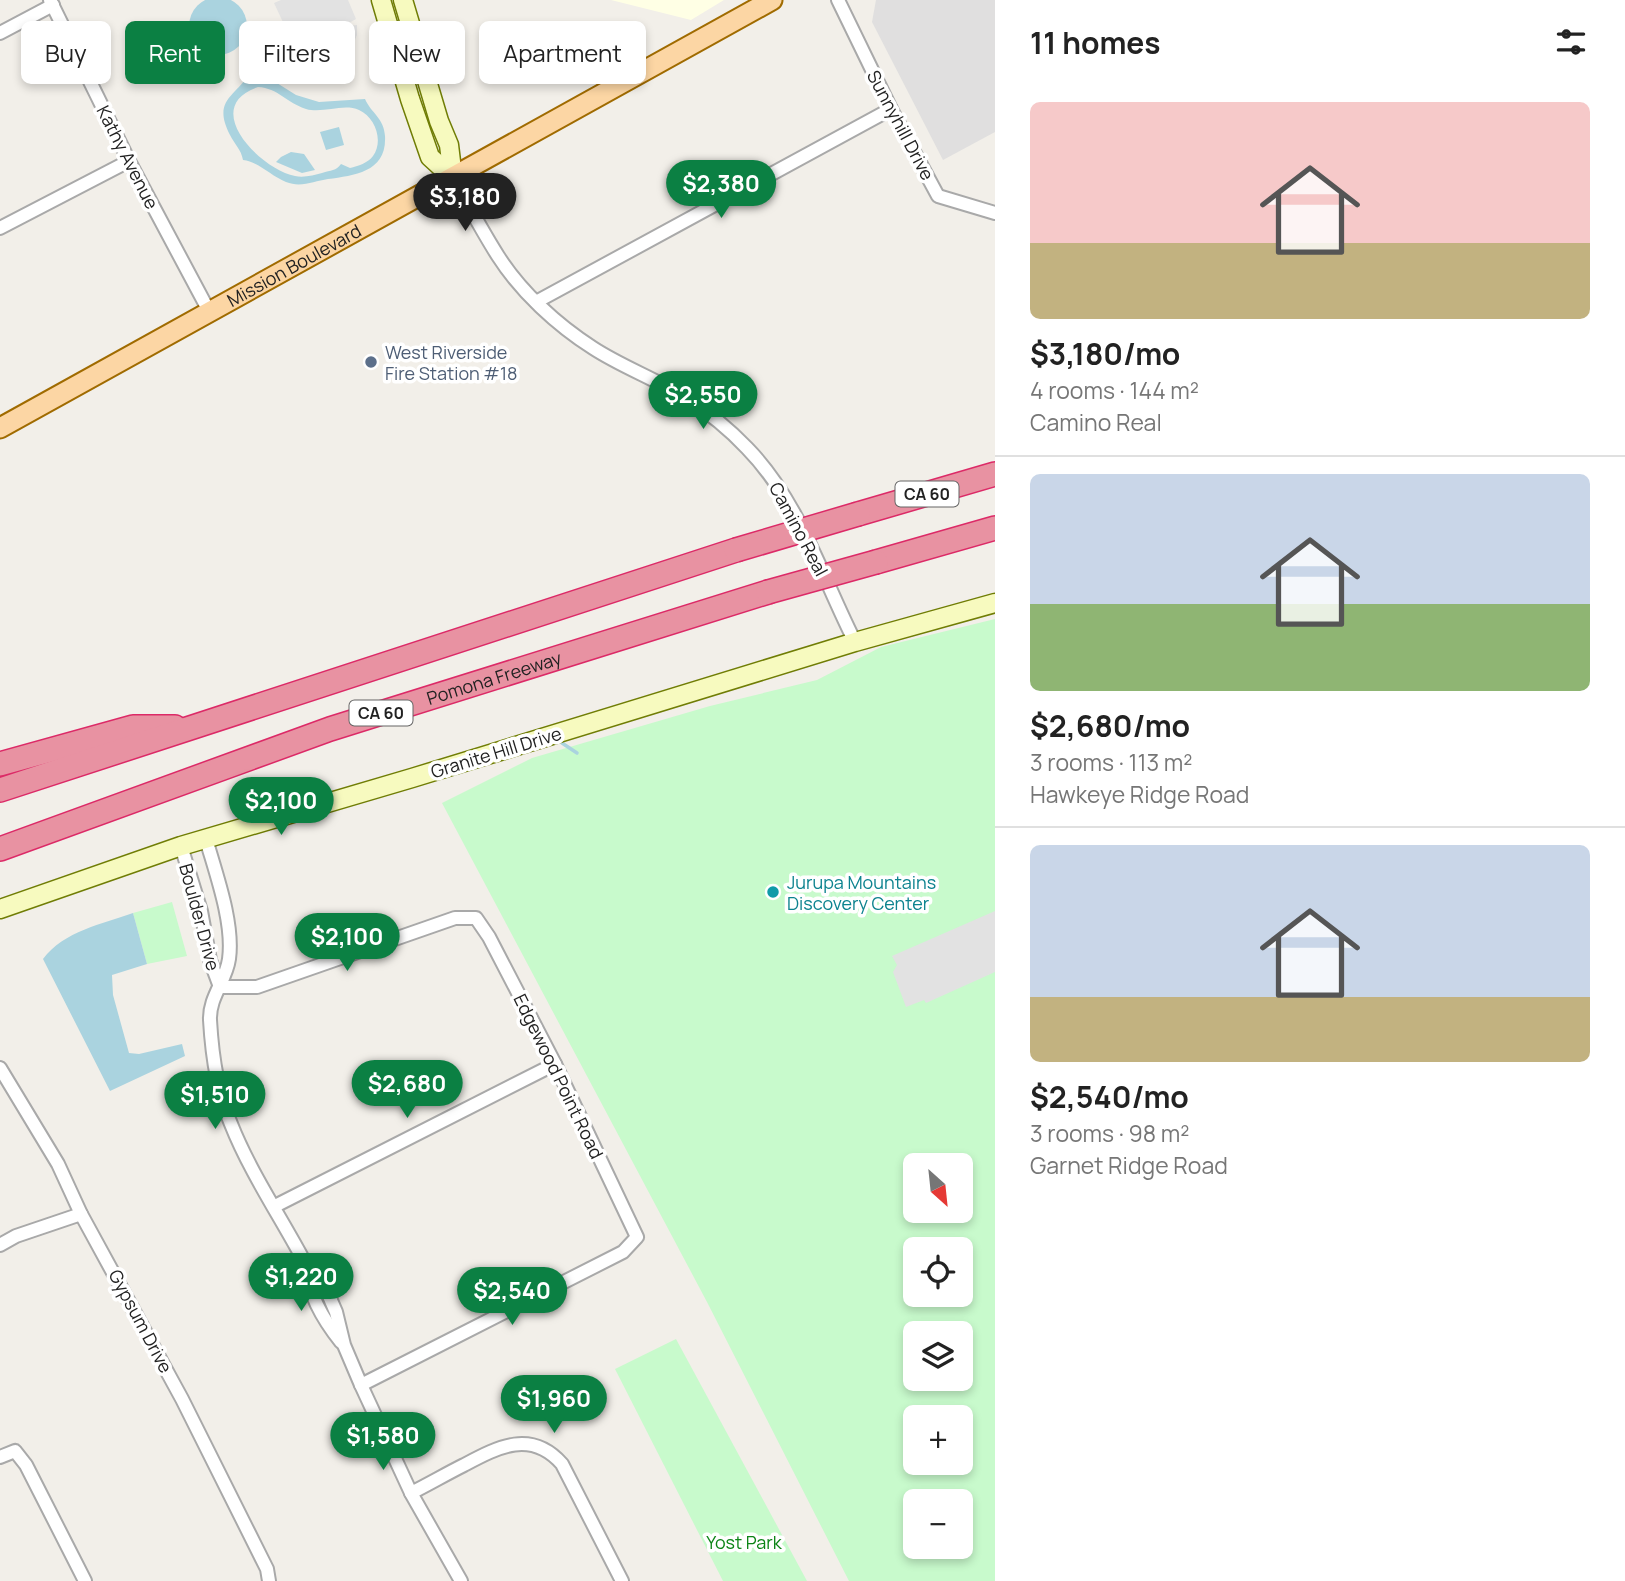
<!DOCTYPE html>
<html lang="en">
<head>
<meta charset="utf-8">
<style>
	:root { --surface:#fff; --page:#f6f6f6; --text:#222; --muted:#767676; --line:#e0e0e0; --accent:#0b8043 }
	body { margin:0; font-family:Manrope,sans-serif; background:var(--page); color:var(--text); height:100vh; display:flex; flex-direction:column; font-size:26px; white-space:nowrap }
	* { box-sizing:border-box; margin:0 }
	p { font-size:23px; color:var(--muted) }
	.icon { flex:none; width:38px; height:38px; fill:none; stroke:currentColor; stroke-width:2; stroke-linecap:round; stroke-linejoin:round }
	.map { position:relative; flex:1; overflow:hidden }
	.panel { display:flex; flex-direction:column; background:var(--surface); width:630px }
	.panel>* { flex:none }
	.guide { position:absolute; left:21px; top:21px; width:665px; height:63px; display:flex; gap:14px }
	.needle { width:46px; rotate:153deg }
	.tools { position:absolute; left:903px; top:1153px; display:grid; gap:14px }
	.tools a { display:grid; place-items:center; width:70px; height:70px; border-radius:10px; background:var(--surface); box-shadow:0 4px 10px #0003; font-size:35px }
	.price { position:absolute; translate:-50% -60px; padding:0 16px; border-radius:24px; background:var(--accent); color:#fff; font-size:23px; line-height:46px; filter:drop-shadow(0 2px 4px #0008) }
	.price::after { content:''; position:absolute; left:50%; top:42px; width:21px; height:16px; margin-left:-10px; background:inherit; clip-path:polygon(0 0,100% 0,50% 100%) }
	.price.selected { background:#222; color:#fff }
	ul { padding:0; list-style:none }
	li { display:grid; align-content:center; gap:14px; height:371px; padding:0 35px }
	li+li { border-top:2px solid var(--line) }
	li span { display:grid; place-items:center; height:217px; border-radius:10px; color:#555 }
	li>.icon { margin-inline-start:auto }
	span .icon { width:126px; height:126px; fill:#fffc; stroke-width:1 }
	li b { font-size:30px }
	h2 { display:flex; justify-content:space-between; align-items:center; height:84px; padding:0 35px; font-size:30px }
	.pill { padding:0 24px; border-radius:10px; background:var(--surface); box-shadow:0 4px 10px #0003; font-size:24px; line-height:63px }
	.pill.selected { background:var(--accent); color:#fff }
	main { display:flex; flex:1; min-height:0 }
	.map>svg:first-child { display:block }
	.residential { fill:#e0dfdf }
	.education { fill:#ffffe5 }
	.park { fill:#c8facc; fill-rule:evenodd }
	.parking { fill:#e2e2e2 }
	.water { fill:#aad3df; fill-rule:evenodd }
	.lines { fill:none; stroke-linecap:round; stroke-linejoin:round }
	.stream { stroke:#aad3df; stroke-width:3.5 }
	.street-casing { stroke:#a9a9a9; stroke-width:16 }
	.secondary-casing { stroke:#707d05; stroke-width:21 }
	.primary-casing { stroke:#a06b00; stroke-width:23 }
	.highway-casing { stroke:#dc2a67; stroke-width:26 }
	.street { stroke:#fff; stroke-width:12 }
	.secondary { stroke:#f7fabf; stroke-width:18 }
	.primary { stroke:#fcd6a4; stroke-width:19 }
	.highway { stroke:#e892a2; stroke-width:23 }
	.highway-bridge-casing { stroke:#dc2a67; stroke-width:26; stroke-linecap:butt }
	.highway-bridge { stroke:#e892a2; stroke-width:23 }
	.service-dot { fill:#5c6f8a; stroke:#fff; stroke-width:2.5 }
	.culture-dot { fill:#0f9aa8; stroke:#fff; stroke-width:2.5 }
	.labels { text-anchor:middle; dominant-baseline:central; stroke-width:7; stroke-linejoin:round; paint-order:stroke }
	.shield { fill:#fff; stroke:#646464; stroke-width:2 }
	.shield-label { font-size:16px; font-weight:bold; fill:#222 }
	.street-label { font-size:18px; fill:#222; stroke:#fff }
	.service-label { font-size:18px; fill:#4e5e75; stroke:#fff; text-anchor:start }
	.culture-label { font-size:18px; fill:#0d838f; stroke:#fff; text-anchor:start }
	.park-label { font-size:18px; fill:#0c8416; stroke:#fff }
</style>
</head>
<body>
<main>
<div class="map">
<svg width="995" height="1581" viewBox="0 0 995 1581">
	<rect width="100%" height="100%" fill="#f2efe9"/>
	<polygon class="residential" points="876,0 995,0 995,132 943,160 872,22"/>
	<polygon class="education" points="611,0 724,0 691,20"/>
	<g class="park">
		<path d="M995 619V1581H849L707 1302 442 803 532 758 710 706 817 680 881 647ZM915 1166H961V1211H915ZM915 1250H961V1295H915ZM915 1334H961V1379H915ZM915 1418H961V1463H915ZM915 1502H961V1547H915Z"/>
		<polygon points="172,902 187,956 147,964 133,913"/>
		<polygon points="676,1339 807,1581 723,1581 615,1369"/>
	</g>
	<g class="parking">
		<polygon points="281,0 348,0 356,19 347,24 349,26 357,25 357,35 351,49 337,61 334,62 331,53 328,54 327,63 309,61 300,55 291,41 299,37 299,32 289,35 274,3"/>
		<polygon points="995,911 995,972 926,1003 924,1000 906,1007 893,972 897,965 892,956"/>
	</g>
	<g class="water">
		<circle cx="218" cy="26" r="29"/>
		<path d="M250 73 259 77 269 78 296 95 319 102 365 99C371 113 384 118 385 136 387 172 355 175 328 179 314 181 301 188 286 182 271 176 259 162 243 160 241 149 235 145 230 135 212 100 235 97 250 73ZM258 87C278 88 287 103 306 109 323 114 343 103 359 110 375 117 384 141 373 156 368 163 358 166 350 168L341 164C336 171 331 170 322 173 314 175 304 178 295 176 260 169 199 107 258 87Z"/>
		<polygon points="339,127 344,145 326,150 320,132"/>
		<polygon points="291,152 304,154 315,170 302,173 276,162 281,157"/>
		<path d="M133 913 147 964 112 975 113 995 129 1053 139 1054 182 1044 185 1056 110 1091 43 959C64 931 102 924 133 913Z"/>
	</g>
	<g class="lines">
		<polyline class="stream" points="562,743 577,753"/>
		<defs>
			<g id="street">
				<polyline points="50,0 129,161 210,313"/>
				<polyline points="838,0 891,109 938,196 995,213"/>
				<polyline points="0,33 53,5"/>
				<path d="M453 178C468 204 482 231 498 256 521 292 557 325 593 348 622 367 656 379 686 398 708 412 729 429 747 448 799 501 822 577 855 642"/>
				<polyline points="0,228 129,161"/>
				<polyline points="536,302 891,109"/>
				<path d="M206 839C216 874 234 923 229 959 226 981 209 997 210 1020 212 1055 217 1092 231 1124 250 1172 280 1216 304 1261L315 1272 326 1289 336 1312 344 1345 361 1385 411 1493 461 1581"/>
				<polyline points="181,846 201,911 210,960 220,987"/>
				<polyline points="220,987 257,987 455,918 476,918 489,937 555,1064 637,1237 623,1252 361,1385"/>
				<polyline points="0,1068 58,1164 81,1214 182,1399 267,1569 269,1581"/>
				<polyline points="275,1206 555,1064"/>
				<polyline points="0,1245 16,1236 81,1214"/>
				<path d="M304 1262C309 1294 321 1317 341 1342"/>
				<polyline points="0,1457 15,1451 26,1465 85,1581"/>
				<path d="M411 1493C429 1484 446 1474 464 1465 498 1447 531 1429 562 1464L622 1581"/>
			</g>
			<g id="secondary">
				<polyline points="381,0 410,99 430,157 453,178"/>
				<polyline points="403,0 439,121 449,145 453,178"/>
				<polyline points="0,909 181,846 412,778 855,642 995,603"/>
			</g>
			<g id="primary">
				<path id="s1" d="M0 428 772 0"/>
			</g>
			<g id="highway">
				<polyline points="858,514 995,474"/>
				<polyline points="876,562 995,528"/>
				<polyline points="0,764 133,727 175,727"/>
				<polyline points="0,790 736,550"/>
				<path id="s2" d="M0 849 330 729 768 592"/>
			</g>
		</defs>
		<use href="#street" class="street-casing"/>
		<use href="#secondary" class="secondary-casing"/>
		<use href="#primary" class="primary-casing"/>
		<use href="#highway" class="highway-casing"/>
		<use href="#street" class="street"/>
		<use href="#secondary" class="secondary"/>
		<use href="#primary" class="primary"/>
		<use href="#highway" class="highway"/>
		<defs>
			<g id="highway-bridge">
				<polyline points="736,550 858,514"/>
				<polyline points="768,592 876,562"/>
			</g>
		</defs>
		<use href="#highway-bridge" class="highway-bridge-casing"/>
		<use href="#highway-bridge" class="highway-bridge"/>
	</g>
	<circle class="service-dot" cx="371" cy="362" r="7"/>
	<circle class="culture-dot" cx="773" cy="892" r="7"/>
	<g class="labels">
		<g class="shield">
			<rect x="895.5" y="481.5" width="63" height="25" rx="5"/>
			<rect x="349.5" y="700.5" width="63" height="25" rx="5"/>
		</g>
		<g class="shield-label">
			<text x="927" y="494">CA 60</text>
			<text x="381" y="713">CA 60</text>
		</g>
		<g class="street-label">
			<text transform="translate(901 125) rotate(62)">Sunnyhill Drive</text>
			<text transform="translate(128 157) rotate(63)">Kathy Avenue</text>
			<text stroke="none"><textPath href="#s1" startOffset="336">Mission Boulevard</textPath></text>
			<text transform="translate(799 529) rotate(62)">Camino Real</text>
			<text stroke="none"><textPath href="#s2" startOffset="523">Pomona Freeway</textPath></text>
			<text transform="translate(496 752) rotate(-17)">Granite Hill Drive</text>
			<text transform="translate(200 917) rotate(75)">Boulder Drive</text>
			<text transform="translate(559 1076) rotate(64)">Edgewood Point Road</text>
			<text transform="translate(141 1321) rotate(62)">Gypsum Drive</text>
		</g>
		<g class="service-label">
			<text x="385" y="352">West Riverside<tspan x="385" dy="21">Fire Station #18</tspan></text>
		</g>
		<g class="culture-label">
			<text x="787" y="882">Jurupa Mountains<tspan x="787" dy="21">Discovery Center</tspan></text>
		</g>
		<g class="park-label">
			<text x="744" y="1542">Yost Park</text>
		</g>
	</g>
</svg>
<div class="tools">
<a><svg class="needle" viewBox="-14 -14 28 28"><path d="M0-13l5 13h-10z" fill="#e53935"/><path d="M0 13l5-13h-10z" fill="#767676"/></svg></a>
<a><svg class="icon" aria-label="locate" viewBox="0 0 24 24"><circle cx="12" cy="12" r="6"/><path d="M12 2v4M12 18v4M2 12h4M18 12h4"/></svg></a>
<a><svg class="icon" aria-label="layers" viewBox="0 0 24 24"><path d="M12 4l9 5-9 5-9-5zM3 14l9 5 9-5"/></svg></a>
<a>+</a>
<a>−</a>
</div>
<b class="price" style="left:721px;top:220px">$2,380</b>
<b class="price selected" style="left:465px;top:233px">$3,180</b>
<b class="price" style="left:703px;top:431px">$2,550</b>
<b class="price" style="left:281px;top:837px">$2,100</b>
<b class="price" style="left:347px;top:973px">$2,100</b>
<b class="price" style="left:407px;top:1120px">$2,680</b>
<b class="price" style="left:215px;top:1131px">$1,510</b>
<b class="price" style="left:301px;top:1313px">$1,220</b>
<b class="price" style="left:512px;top:1327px">$2,540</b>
<b class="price" style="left:554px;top:1435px">$1,960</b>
<b class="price" style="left:383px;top:1472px">$1,580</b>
<div class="guide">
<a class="pill">Buy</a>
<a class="pill selected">Rent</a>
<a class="pill">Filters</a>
<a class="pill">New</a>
<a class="pill">Apartment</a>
</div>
</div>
<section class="panel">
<h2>11 homes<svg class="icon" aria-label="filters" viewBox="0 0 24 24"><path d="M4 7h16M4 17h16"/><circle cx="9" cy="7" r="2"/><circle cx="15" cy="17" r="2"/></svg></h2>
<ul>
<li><span style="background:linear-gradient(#f6c9c9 65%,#c2b280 0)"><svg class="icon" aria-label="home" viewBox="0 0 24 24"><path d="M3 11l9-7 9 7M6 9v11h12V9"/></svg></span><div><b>$3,180/mo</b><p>4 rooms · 144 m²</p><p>Camino Real</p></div></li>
<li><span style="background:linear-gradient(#c9d6e8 60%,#8fb573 0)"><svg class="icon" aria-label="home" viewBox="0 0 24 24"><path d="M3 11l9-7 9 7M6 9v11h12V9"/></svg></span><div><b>$2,680/mo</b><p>3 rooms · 113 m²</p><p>Hawkeye Ridge Road</p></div></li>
<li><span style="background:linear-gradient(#c9d6e8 70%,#c2b280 0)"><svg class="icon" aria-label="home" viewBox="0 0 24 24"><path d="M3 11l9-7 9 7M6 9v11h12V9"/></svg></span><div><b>$2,540/mo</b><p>3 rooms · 98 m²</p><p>Garnet Ridge Road</p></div></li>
</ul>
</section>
</main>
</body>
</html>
